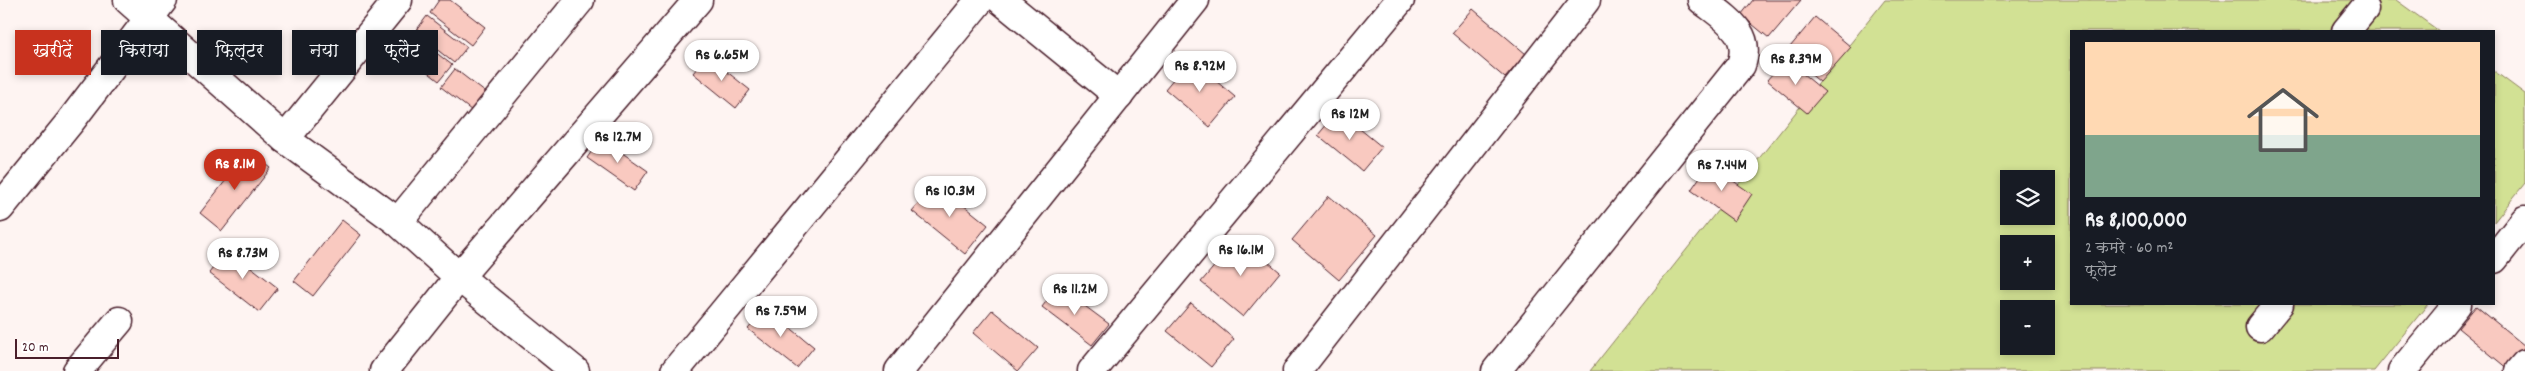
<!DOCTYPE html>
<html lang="hi">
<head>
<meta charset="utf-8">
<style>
	:root { --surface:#171b24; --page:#242831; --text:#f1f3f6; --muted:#9ea1a6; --line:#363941; --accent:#c8321e }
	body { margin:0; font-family:Dekko,"Playpen Sans Deva",sans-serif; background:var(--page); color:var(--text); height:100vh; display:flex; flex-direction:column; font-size:19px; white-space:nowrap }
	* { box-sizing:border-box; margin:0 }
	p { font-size:16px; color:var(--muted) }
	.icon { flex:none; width:28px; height:28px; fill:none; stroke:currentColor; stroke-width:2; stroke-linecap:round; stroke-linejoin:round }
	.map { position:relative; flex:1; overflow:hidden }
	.side { position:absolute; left:2070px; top:30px; width:425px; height:275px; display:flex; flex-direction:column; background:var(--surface); border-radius:0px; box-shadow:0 2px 8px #0003 }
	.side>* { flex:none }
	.guide { position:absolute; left:15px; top:30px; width:475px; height:45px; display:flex; gap:10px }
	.controls { position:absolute; left:2000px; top:170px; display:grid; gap:10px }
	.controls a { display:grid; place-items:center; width:55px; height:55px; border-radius:0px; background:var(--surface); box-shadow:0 2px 8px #0003; font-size:25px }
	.scale { position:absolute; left:15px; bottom:12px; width:104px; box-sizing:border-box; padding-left:5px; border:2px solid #4a1f2b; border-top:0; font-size:14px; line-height:18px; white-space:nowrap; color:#4a1f2b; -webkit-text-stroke:4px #fff; paint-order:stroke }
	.price { position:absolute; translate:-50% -42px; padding:0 11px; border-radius:18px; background:#fff; color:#222; font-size:16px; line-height:32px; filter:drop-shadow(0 1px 2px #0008) }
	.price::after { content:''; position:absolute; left:50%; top:30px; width:15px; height:11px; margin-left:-8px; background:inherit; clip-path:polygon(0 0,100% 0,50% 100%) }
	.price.selected { background:var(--accent); color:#fff }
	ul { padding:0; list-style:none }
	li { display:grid; align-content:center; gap:10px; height:265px; padding:0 15px }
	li+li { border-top:1px solid var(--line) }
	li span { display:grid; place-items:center; height:155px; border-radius:0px; color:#555 }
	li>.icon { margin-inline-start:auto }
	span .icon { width:90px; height:90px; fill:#fffc; stroke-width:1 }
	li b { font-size:21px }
	.pill { padding:0 18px; border-radius:0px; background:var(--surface); box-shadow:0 2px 8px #0003; font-size:18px; line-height:45px }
	.pill.selected { background:var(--accent); color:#fff }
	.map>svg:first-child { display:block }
	.green { fill:#d2e194; stroke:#8e8060; fill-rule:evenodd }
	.building { fill:#f9c9c0; stroke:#4a1f2b }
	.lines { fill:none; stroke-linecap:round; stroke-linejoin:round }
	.minor-casing { stroke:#4a1f2b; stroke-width:31 }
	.minor { stroke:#fff; stroke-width:28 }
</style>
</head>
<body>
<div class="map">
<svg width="2525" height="371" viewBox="0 0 2525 371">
	<rect width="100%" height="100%" fill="#fef4f2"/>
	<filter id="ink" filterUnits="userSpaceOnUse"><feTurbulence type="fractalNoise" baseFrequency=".02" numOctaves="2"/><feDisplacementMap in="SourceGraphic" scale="10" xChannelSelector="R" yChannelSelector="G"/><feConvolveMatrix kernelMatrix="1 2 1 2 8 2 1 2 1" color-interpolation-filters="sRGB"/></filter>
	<g filter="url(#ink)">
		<g class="green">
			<path d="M1885 0H2396L2439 31H2071V304H2428L2374 371H1590ZM2009 179H2046V216H2009ZM2009 244H2046V281H2009ZM2009 309H2046V346H2009Z"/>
			<polygon points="2494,71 2525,94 2525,183 2494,222"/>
		</g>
		<g class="building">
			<polygon points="439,0 450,0 485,27 471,45 430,13"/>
			<polygon points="1753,0 1801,0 1769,38 1741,15"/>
			<polygon points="1473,9 1526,54 1505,78 1452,33"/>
			<polygon points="427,16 467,47 454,63 415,32"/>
			<polygon points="1815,17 1851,47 1820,82 1785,53"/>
			<polygon points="413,35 452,65 439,81 401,51"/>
			<polygon points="707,56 750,90 736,108 693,73"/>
			<polygon points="1190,59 1235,97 1210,127 1165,89"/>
			<polygon points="1785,59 1825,92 1807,113 1767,80"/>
			<polygon points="455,69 490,96 476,114 441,87"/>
			<polygon points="1338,111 1382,147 1362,171 1318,135"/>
			<polygon points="601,138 648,171 634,191 587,158"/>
			<polygon points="249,151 271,168 222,231 200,213"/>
			<polygon points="1709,164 1752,194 1734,221 1691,190"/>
			<polygon points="936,183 988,225 965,254 912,211"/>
			<polygon points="1329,196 1377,235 1339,280 1292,240"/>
			<polygon points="342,220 361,235 313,296 294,281"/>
			<polygon points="1239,237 1280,272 1243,317 1201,282"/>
			<polygon points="228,249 278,288 259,312 209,273"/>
			<polygon points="1058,286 1109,324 1092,345 1042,307"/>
			<polygon points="1191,303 1234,339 1211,367 1167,331"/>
			<polygon points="2476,306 2525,346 2508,369 2458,328"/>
			<polygon points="766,308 814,347 797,368 748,329"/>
			<polygon points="992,310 1038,348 1018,371 973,333"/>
		</g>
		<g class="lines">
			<defs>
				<g id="minor">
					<polyline points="128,0 285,139 398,222 459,277 575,371"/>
					<polyline points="1001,0 1119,96"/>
					<polyline points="2346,31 2364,9"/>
					<polyline points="285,139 398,0"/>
					<polyline points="0,208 70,122 163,0"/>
					<polyline points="398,222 580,0"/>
					<polyline points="2494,259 2525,220"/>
					<polyline points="2260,327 2279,304"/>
					<polyline points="77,371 119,321"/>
					<polyline points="384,371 459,277 698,0"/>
					<polyline points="675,371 980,0"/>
					<polyline points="899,371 1195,0"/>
					<polyline points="1092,371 1400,0"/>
					<polyline points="1297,371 1586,0"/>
					<path d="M1496 371 1741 65C1753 33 1725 18 1702 0"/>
					<polyline points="2402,371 2457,304"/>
					<polyline points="2519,371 2525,364"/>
				</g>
			</defs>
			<use href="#minor" class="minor-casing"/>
			<use href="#minor" class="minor"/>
		</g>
	</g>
</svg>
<div class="controls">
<a><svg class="icon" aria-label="layers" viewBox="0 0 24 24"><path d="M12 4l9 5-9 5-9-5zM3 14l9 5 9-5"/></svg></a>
<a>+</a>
<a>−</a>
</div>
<div class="scale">20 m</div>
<b class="price" style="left:722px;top:82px">Rs 6.65M</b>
<b class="price" style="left:1796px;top:86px">Rs 8.39M</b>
<b class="price" style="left:1200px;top:93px">Rs 8.92M</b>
<b class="price" style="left:1350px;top:141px">Rs 12M</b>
<b class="price" style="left:618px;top:164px">Rs 12.7M</b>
<b class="price selected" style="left:235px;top:191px">Rs 8.1M</b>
<b class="price" style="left:1722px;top:192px">Rs 7.44M</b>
<b class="price" style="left:950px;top:218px">Rs 10.3M</b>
<b class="price" style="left:1241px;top:277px">Rs 16.1M</b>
<b class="price" style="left:243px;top:280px">Rs 8.73M</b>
<b class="price" style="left:1075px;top:316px">Rs 11.2M</b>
<b class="price" style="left:781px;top:338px">Rs 7.59M</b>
<div class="guide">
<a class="pill selected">खरीदें</a>
<a class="pill">किराया</a>
<a class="pill">फ़िल्टर</a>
<a class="pill">नया</a>
<a class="pill">फ़्लैट</a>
</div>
<section class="side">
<ul>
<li><span style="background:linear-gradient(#ffd9b3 60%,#7fa58c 0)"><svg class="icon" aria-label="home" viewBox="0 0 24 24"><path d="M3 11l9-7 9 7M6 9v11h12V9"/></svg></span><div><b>Rs 8,100,000</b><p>2 कमरे · 60 m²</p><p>फ़्लैट</p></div></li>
</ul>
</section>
</div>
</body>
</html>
